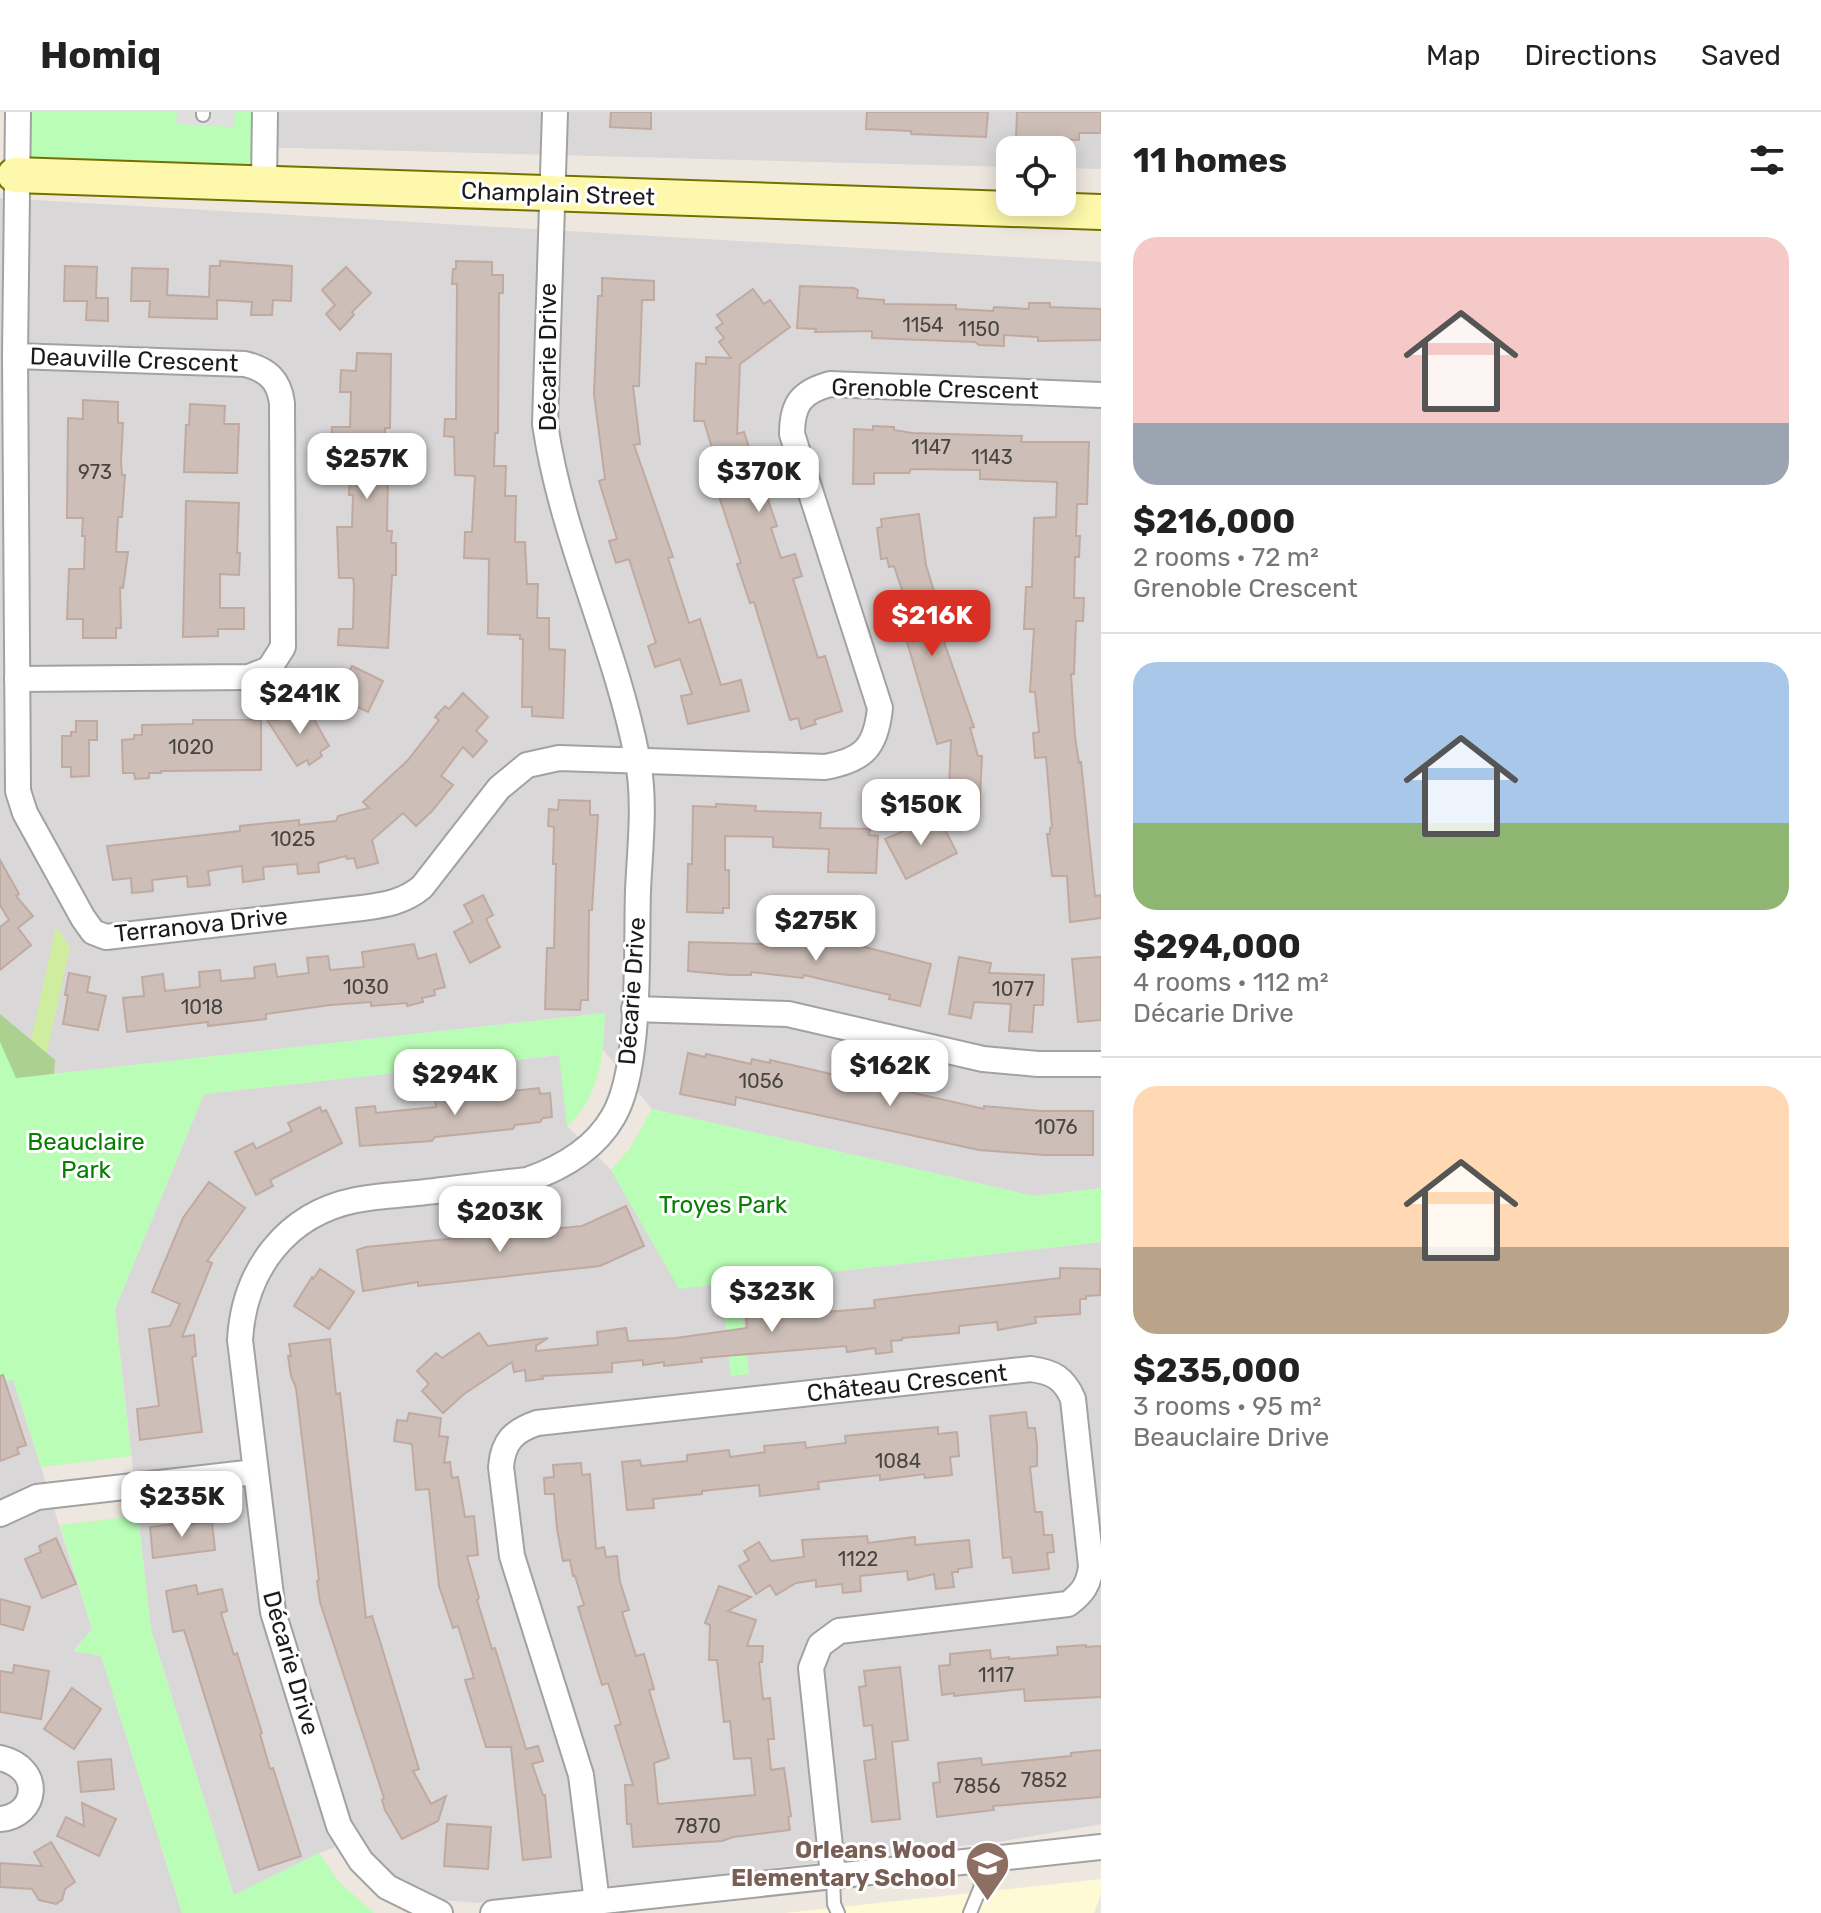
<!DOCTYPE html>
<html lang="en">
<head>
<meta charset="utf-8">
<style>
	:root { --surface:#fff; --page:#f2f2f2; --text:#222; --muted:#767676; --line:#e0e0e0; --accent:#d93025 }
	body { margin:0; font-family:Rubik,sans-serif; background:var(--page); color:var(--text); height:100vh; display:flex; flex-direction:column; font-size:30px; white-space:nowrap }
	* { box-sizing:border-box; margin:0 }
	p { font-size:26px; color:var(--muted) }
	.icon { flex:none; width:44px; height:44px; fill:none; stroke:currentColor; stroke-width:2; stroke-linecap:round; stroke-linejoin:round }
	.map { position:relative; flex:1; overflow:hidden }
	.sheet { display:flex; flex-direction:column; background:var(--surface); width:720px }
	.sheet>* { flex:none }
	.tools { position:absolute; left:996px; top:24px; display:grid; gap:16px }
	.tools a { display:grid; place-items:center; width:80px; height:80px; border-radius:16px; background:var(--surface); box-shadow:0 4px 20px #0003; font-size:40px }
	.price { position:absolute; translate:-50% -68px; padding:0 18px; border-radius:16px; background:#fff; color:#222; font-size:26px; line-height:52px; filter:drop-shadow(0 2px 4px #0008) }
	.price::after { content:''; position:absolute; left:50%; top:48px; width:24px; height:18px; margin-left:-12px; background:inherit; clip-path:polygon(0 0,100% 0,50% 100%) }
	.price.on { background:var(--accent); color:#fff }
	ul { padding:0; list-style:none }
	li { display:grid; align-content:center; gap:16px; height:424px; padding:0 32px }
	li+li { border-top:2px solid var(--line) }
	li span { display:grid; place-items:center; height:248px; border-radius:24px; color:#555 }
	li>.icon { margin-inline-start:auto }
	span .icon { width:144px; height:144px; fill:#fffc; stroke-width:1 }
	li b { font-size:34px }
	h2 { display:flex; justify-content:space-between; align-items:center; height:96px; padding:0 32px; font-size:34px }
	header { display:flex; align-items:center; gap:48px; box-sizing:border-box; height:112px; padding:0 40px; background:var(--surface); border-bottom:2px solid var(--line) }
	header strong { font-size:38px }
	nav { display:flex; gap:44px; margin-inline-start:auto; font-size:28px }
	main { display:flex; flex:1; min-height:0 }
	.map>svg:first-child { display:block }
	.residential { fill:#d9d7d8 }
	.education { fill:#fffad6 }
	.grass { fill:#cfed9f }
	.forest { fill:#abd090 }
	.park { fill:#b9fdb6 }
	.parking { fill:#dfdfdf }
	.building { fill:#cdbfb8; stroke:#c0aaa0; stroke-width:2 }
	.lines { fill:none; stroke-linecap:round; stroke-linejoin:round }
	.lane-casing { stroke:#a2a2a2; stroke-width:16 }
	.street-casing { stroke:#a2a2a2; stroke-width:28 }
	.secondary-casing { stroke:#737200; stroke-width:38 }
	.lane { stroke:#fff; stroke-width:12 }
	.street { stroke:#fff; stroke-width:24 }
	.secondary { stroke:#fef8ac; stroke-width:34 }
	.labels { text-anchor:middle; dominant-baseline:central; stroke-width:6; stroke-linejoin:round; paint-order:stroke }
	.number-label { font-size:20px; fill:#484442 }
	.street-label { font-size:24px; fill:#1b1b1b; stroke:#fff }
	.park-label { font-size:24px; fill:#087e03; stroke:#fff }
	.education-label { font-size:24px; font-weight:bold; fill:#785e54; stroke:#fff; text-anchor:end }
</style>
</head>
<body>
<header>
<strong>Homiq</strong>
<nav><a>Map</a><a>Directions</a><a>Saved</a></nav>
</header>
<main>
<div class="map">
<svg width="1101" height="1801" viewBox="0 0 1101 1801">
	<rect width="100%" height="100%" fill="#ede7df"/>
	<g class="residential">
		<polygon points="252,0 1101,0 1101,57 1062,56 1062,38 1010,38 1010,55 251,35"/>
		<polygon points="0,86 1101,150 1101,1076 1034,1084 652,997 603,938 605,901 16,966 0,930"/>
		<polygon points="560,943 568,1015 611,1058 679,1176 721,1172 731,1264 749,1261 739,1170 1101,1130 1101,1712 1004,1729 477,1791 430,1787 406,1777 357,1727 319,1741 234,1783 151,1518 115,1197 204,982"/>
		<polygon points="13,1267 92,1517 74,1538 101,1544 182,1801 0,1801 0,1271"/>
	</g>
	<polygon class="education" points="1101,1767 1101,1782 1094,1801 785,1801"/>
	<polygon class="grass" points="56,814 70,835 42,963 23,965"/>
	<polygon class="forest" points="0,902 55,948 54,962 0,1186"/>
	<g class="park">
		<polygon points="23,0 252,0 250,64 24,59"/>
		<path d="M605 901C603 946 601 982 567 1015L559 943 204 982 115 1197 131 1344 41 1355 13 1267 0 1271V930L16 966Z"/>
		<polygon points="652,997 1034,1084 1101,1076 1101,1130 739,1170 749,1262 731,1264 721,1172 679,1177 611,1058 630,1036"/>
		<polygon points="138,1404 151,1518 234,1783 319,1741 339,1770 374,1801 182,1801 101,1544 74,1539 92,1517 60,1413"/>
	</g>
	<polygon class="parking" points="177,0 235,0 234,15 176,12"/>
	<g class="building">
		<polygon points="611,0 651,0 651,17 610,15"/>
		<polygon points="867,0 988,0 986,25 911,22 911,19 866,17"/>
		<polygon points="1017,0 1101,0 1101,21 1079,21 1079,28 1016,27"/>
		<polygon points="220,149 292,154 291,189 273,188 272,203 251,203 252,190 217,188 217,207 149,205 150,189 131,189 132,156 168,157 167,183 209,185 210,154 220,154"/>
		<polygon points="456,149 492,150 492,163 503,163 503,181 499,181 498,321 495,321 494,354 506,354 505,384 516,384 515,430 525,430 527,472 538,472 537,506 549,506 549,537 565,538 563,606 532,604 532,595 522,595 523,527 520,527 520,523 488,522 489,447 464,446 465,420 472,420 475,364 455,363 454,325 444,324 445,307 456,307 457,172 452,172 453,157 456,157"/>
		<polygon points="65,154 97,155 96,186 108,186 108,209 86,208 87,189 64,189"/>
		<polygon points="346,155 371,181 352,200 354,203 340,218 326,202 335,193 322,178"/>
		<polygon points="602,166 654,169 654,188 642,188 639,274 633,274 640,332 634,333 673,445 668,446 689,511 700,507 721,573 741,568 749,599 688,612 681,584 692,582 680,547 655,555 648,534 656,531 629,447 616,451 609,429 617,427 599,369 605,367 594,282 598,184 602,184"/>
		<polygon points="800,174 854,176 858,178 857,186 884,188 884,192 956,193 956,197 993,199 994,195 1029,197 1029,191 1050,191 1050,195 1101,197 1101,228 1038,229 1038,225 1004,223 1004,234 979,233 975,230 872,226 872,219 815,220 816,217 797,216"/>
		<polygon points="753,177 764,192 770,188 790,215 740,252 737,322 744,320 765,386 767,385 777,414 771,416 781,446 795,442 802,464 793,467 818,546 825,544 842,599 814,608 816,612 801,617 798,606 790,608 754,490 750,491 737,452 741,451 704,339 712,336 704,309 694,309 696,251 706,252 706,245 731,246 719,230 724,226 716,216 723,211 717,203"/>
		<polygon points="357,241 391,242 390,316 385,316 383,360 388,360 387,419 392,419 391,431 396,431 396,463 392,463 388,536 338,533 339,517 353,517 354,473 353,466 339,466 337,415 352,415 353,383 349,383 350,364 335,364 336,336 331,336 332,315 350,315 351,280 340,280 341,258 356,259"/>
		<polygon points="83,288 118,290 118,311 123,311 121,350 122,363 125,363 122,405 118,405 116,440 128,440 123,476 120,475 121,516 116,516 116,526 83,526 83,507 67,507 69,457 84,457 85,424 82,424 83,406 67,406 68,306 83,307"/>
		<polygon points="190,292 225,294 224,312 239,312 237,361 184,360 186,313 189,313"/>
		<polygon points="873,314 894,315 894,318 912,321 1022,324 1021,330 1089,330 1087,392 1077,392 1076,424 1080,424 1079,445 1075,445 1074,486 1084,486 1083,509 1076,509 1074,562 1071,562 1075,625 1079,651 1081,650 1095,784 1101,783 1101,806 1070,810 1067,764 1052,764 1047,722 1050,722 1050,716 1052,715 1046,645 1035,646 1033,621 1039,620 1035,580 1030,580 1034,517 1024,517 1026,475 1032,475 1034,406 1056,405 1057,370 980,367 980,358 911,357 909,361 874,361 874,372 853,372 854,317 873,318"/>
		<polygon points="186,389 239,391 237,441 240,441 239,463 220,462 220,496 244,496 244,517 218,517 218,524 183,525"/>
		<polygon points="919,402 926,453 949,528 944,530 974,615 970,616 978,644 982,644 979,705 948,704 951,628 937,632 900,506 886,511 879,489 903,481 894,454 889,455 887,446 881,447 877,416 882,415 881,407"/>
		<polygon points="352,554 383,569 368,600 339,586 335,593 316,584 325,565 342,573"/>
		<polygon points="463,581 488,605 476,619 487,629 473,645 463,635 441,664 453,673 432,699 416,714 403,701 372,728 378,751 357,756 354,746 347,747 346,744 318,751 319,760 298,762 297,752 263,755 264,767 243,770 242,754 208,759 210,773 188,775 187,764 152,768 153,779 132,781 131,766 113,768 107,734 240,719 240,714 299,708 299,713 336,709 338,704 369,696 363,690 408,648 439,608 435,605 445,594 449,597"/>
		<polygon points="305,591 329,634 320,640 322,644 309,653 307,648 297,654 267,608 280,608"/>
		<polygon points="193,608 261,608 261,658 161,659 161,661 149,661 149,666 135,667 134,661 123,661 122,628 134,627 134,623 142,623 142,613 193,612"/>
		<polygon points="76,609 97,609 97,628 89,628 89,664 71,665 71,655 62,655 62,624 71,624 71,620 76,620"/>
		<polygon points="559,688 590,689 590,703 598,703 592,798 589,798 588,888 581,888 580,898 545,897 547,836 554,836 556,752 553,752 554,715 548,714 549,697 558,698"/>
		<polygon points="716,692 756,694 755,699 821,701 820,716 870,717 869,723 878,724 876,761 828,760 829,737 773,735 773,725 725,724 725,758 729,758 729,796 723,796 723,801 687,800 688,752 692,752 693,694 716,695"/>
		<polygon points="938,704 957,741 906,767 885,727"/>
		<polygon points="0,748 19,782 16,784 33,804 18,816 31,833 0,858 0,815 9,808 0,793"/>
		<polygon points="483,783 493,803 486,807 500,835 470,851 454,820 473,810 464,793"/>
		<polygon points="770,817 818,823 931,852 920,894 889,887 890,883 804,863 803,866 751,860 751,863 730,863 688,859 689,830 768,832"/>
		<polygon points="414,832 418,847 436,842 445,875 434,878 435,883 422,886 423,890 407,894 407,891 371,894 371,890 330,893 266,902 266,907 208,914 208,910 127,920 123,886 144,884 142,865 163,862 165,879 200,875 199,860 220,858 221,869 255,866 254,855 275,852 277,865 309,861 307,846 328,844 330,858 364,855 362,840"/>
		<polygon points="959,845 991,851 989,861 1044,863 1043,893 1034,893 1032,920 1009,919 1011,892 974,890 971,906 949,902"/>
		<polygon points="1101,845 1101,908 1078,910 1072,847"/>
		<polygon points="69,861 90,865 87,880 106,884 98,918 63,912 68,883 65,883"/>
		<polygon points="688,941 705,945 706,942 751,952 752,947 770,951 770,948 984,997 984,994 1040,999 1093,999 1093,1043 1044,1043 979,1038 736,985 735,993 680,982"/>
		<polygon points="511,975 512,979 539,976 540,982 550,981 552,1005 543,1006 540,1010 515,1013 513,1017 435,1025 432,1029 360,1034 356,996 375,994 376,1001 436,995 435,987 470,983 469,980"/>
		<polygon points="320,995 322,1000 326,998 342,1031 270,1068 273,1074 256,1083 235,1040 253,1031 256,1037 292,1019 288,1011"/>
		<polygon points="209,1070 245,1096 207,1149 212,1151 182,1225 194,1223 196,1244 192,1245 202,1320 140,1328 137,1297 159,1294 149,1217 170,1214 180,1192 152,1180 183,1106"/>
		<polygon points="626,1094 644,1134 600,1154 418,1174 418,1170 363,1179 357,1138 366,1135 582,1114"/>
		<polygon points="1060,1156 1100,1157 1100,1183 1086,1184 1086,1187 1080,1187 1080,1202 1035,1205 1036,1211 998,1218 997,1210 959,1214 959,1221 902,1226 902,1228 891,1229 892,1240 876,1242 875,1236 847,1240 846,1234 701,1246 702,1250 664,1254 664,1250 643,1253 643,1248 612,1251 612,1260 542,1264 543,1267 526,1269 525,1258 514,1260 512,1250 464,1282 443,1301 422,1279 429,1272 417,1259 436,1241 442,1246 479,1221 488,1234 548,1226 536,1234 536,1239 598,1233 597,1220 626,1216 628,1229 676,1226 747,1216 746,1206 787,1201 786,1190 813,1188 814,1201 875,1196 874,1188 1060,1166"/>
		<polygon points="320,1157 354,1180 329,1217 294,1194 312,1165 313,1167"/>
		<polygon points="330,1227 336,1282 340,1281 366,1506 372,1504 378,1523 419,1657 413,1659 431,1692 446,1684 438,1709 402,1727 385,1698 382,1688 384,1686 320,1490 317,1469 319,1468 296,1276 291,1264 288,1244 291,1244 289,1232"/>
		<polygon points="3,1263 26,1333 17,1336 19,1342 0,1349 0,1264"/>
		<polygon points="1026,1300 1028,1316 1035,1316 1037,1333 1037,1354 1030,1355 1035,1400 1042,1400 1044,1423 1052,1423 1054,1440 1047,1441 1049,1457 1013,1461 1011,1445 1003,1446 990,1304"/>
		<polygon points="409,1301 441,1306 439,1324 448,1325 444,1351 450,1350 452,1366 458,1365 465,1405 474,1404 478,1443 467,1444 479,1486 477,1488 492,1537 495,1536 526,1637 538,1634 543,1649 532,1652 543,1683 545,1683 551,1745 523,1748 511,1635 486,1635 476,1603 465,1568 474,1566 458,1514 453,1516 439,1474 429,1377 416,1378 412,1332 394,1329 397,1308 407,1309"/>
		<polygon points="938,1315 938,1322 957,1320 959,1344 950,1345 952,1363 925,1366 924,1362 880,1368 880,1363 818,1370 819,1377 760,1384 759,1373 702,1379 702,1382 653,1387 654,1396 627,1398 622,1350 640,1348 641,1354 687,1349 687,1343 729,1338 730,1345 765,1340 764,1334 805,1330 806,1336 846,1331 845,1324"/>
		<polygon points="581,1351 582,1363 590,1362 596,1437 604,1435 606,1445 617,1444 620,1470 629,1498 622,1500 636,1544 644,1542 654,1577 649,1578 669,1646 654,1651 658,1692 755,1683 751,1646 734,1647 730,1609 724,1610 717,1548 709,1548 710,1513 705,1511 719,1474 751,1485 728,1499 756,1508 747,1534 763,1534 762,1550 759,1550 763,1587 770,1586 774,1627 768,1627 771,1658 784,1656 791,1704 788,1705 790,1718 733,1725 722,1729 633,1735 631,1712 627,1712 625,1673 633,1673 615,1614 621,1612 608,1571 602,1573 578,1495 584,1493 575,1464 573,1464 570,1448 563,1449 557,1417 554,1382 545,1382 544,1366 554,1365 553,1353"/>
		<polygon points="190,1410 190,1412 212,1410 215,1438 153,1446 150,1415"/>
		<polygon points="867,1424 868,1431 915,1425 915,1433 969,1428 972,1455 958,1457 958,1460 952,1460 954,1475 936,1477 934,1462 908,1468 907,1459 860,1464 861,1479 843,1481 842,1472 816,1475 816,1468 796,1471 776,1483 770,1473 756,1482 739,1454 749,1448 744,1439 759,1430 771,1449 804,1445 802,1428"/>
		<polygon points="56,1426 76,1472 42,1486 25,1447 41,1440 39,1434"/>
		<polygon points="196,1473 198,1482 222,1477 227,1499 221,1501 234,1543 237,1541 262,1621 260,1622 270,1657 273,1656 301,1744 259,1758 184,1518 173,1520 166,1479"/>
		<polygon points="0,1487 30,1495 23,1518 0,1512"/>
		<polygon points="1086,1533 1086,1535 1101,1534 1101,1585 1025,1589 1024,1577 954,1584 954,1581 942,1583 939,1554 950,1553 950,1542 990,1538 991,1547 1009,1545 1009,1547 1058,1543 1057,1535"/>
		<polygon points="14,1553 49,1559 41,1607 0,1600 0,1559 13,1561"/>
		<polygon points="900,1555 908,1628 892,1630 900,1707 872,1710 864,1649 876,1647 872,1613 864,1614 859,1575 866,1574 864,1559"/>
		<polygon points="72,1576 101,1597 74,1637 44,1617"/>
		<polygon points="1101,1638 1101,1685 993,1694 994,1698 937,1705 933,1671 940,1670 938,1651 981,1646 982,1653 1071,1644 1071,1641"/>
		<polygon points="111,1647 114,1677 81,1680 78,1650"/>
		<polygon points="82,1691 116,1707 99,1744 57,1724 66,1705 84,1714"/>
		<polygon points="447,1712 491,1715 488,1757 444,1754"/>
		<polygon points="51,1730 75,1770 65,1777 62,1788 56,1792 39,1788 32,1777 0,1775 0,1751 42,1754 34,1740"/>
	</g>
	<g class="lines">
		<defs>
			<g id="lane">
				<polyline points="203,3 203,0"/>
				<polyline points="833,1763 834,1792 838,1801"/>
				<polyline points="970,1801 981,1774 978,1748"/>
			</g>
			<g id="street">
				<path d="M18 0 15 244 18 679 25 701 83 806 93 820 106 825 362 796C385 793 404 790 422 775L499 676 527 653 559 646 825 655C864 648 876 635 880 596L792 322C792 292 801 280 830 272L1101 283"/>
				<polyline points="264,71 265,0"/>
				<path d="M15 244 245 252C268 258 279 268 282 291L283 535 269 557 249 565 17 567"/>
				<polyline points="634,897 788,902 983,947 1038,952 1101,952"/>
				<polyline points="0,1402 37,1385 255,1360"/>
				<path d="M0 1646C44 1656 38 1704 0 1707"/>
				<path d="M597 1790 581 1663 512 1444 501 1355C503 1329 514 1319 537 1311L1031 1257C1053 1260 1064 1266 1073 1287L1091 1454C1089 1472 1083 1481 1068 1492L839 1519 820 1533 811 1556 833 1763"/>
				<path d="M440 1801 387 1775 361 1749 339 1714 273 1500 240 1228C244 1158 286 1102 356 1088 376 1084 397 1083 417 1081 454 1077 490 1072 527 1068 562 1056 594 1038 613 1005 642 957 636 836 638 778 640 735 646 687 637 645 615 531 562 428 545 312L555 0"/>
				<polyline points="493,1801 1101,1735"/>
			</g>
			<polyline id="secondary" points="15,63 1101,100"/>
		</defs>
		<use href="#lane" class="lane-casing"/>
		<use href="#street" class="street-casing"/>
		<use href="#secondary" class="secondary-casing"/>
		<use href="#lane" class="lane"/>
		<use href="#street" class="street"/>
		<use href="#secondary" class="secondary"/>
	</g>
	<defs>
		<symbol id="school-pin" viewBox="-11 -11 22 30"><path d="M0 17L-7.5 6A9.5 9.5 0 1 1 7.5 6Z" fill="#8d6e63" stroke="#fff"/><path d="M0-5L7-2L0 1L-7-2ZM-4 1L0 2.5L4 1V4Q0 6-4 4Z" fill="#fff"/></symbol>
	</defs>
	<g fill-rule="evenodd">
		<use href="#school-pin" x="962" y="1726" width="51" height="69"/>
	</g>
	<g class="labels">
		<g class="number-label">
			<text x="923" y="213">1154</text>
			<text x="979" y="217">1150</text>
			<text x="931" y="335">1147</text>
			<text x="992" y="345">1143</text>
			<text x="95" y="360">973</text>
			<text x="191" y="635">1020</text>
			<text x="293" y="727">1025</text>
			<text x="366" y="875">1030</text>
			<text x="1013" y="877">1077</text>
			<text x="202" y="895">1018</text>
			<text x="761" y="969">1056</text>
			<text x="1056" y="1015">1076</text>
			<text x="898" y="1349">1084</text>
			<text x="858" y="1447">1122</text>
			<text x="996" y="1563">1117</text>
			<text x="1044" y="1668">7852</text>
			<text x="977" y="1674">7856</text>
			<text x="698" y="1714">7870</text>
		</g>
		<g class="street-label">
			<text transform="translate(558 82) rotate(2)">Champlain Street</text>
			<text transform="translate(548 245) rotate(-90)">Décarie Drive</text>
			<text transform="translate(134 248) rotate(2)">Deauville Crescent</text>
			<text transform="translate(935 277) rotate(1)">Grenoble Crescent</text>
			<text transform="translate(201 813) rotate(-6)">Terranova Drive</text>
			<text transform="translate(632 879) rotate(-86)">Décarie Drive</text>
			<text transform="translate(907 1271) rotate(-6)">Château Crescent</text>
			<text transform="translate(291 1551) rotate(74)">Décarie Drive</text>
		</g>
		<g class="park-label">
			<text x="86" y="1030">Beauclaire<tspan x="86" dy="28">Park</tspan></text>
			<text x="723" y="1093">Troyes Park</text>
		</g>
		<g class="education-label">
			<text x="956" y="1738">Orleans Wood<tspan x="956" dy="28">Elementary School</tspan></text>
		</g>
	</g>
</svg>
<div class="tools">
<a><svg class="icon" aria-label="locate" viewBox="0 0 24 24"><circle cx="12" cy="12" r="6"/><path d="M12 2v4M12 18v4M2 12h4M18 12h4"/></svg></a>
</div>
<b class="price" style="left:367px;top:389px">$257K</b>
<b class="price" style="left:759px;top:402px">$370K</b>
<b class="price on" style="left:932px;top:546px">$216K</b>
<b class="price" style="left:300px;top:624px">$241K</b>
<b class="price" style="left:921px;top:735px">$150K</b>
<b class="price" style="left:816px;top:851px">$275K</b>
<b class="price" style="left:890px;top:996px">$162K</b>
<b class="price" style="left:455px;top:1005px">$294K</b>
<b class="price" style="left:500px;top:1142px">$203K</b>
<b class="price" style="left:772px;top:1222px">$323K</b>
<b class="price" style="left:182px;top:1427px">$235K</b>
</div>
<section class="sheet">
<h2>11 homes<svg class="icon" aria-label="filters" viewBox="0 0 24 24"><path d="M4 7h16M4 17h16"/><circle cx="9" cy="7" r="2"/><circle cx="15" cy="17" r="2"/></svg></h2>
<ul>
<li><span style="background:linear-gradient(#f6c9c9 75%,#9aa5b1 0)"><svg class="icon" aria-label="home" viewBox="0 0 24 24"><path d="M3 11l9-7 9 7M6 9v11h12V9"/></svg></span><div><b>$216,000</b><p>2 rooms · 72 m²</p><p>Grenoble Crescent</p></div></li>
<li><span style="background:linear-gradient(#a9c7e8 65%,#8fb573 0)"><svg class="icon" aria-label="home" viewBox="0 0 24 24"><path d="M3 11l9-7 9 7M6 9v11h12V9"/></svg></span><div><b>$294,000</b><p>4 rooms · 112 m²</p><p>Décarie Drive</p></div></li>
<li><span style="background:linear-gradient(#ffd9b3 65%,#b9a48a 0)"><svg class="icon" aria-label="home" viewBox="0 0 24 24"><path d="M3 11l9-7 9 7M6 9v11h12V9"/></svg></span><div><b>$235,000</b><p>3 rooms · 95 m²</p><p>Beauclaire Drive</p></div></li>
</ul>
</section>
</main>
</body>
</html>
